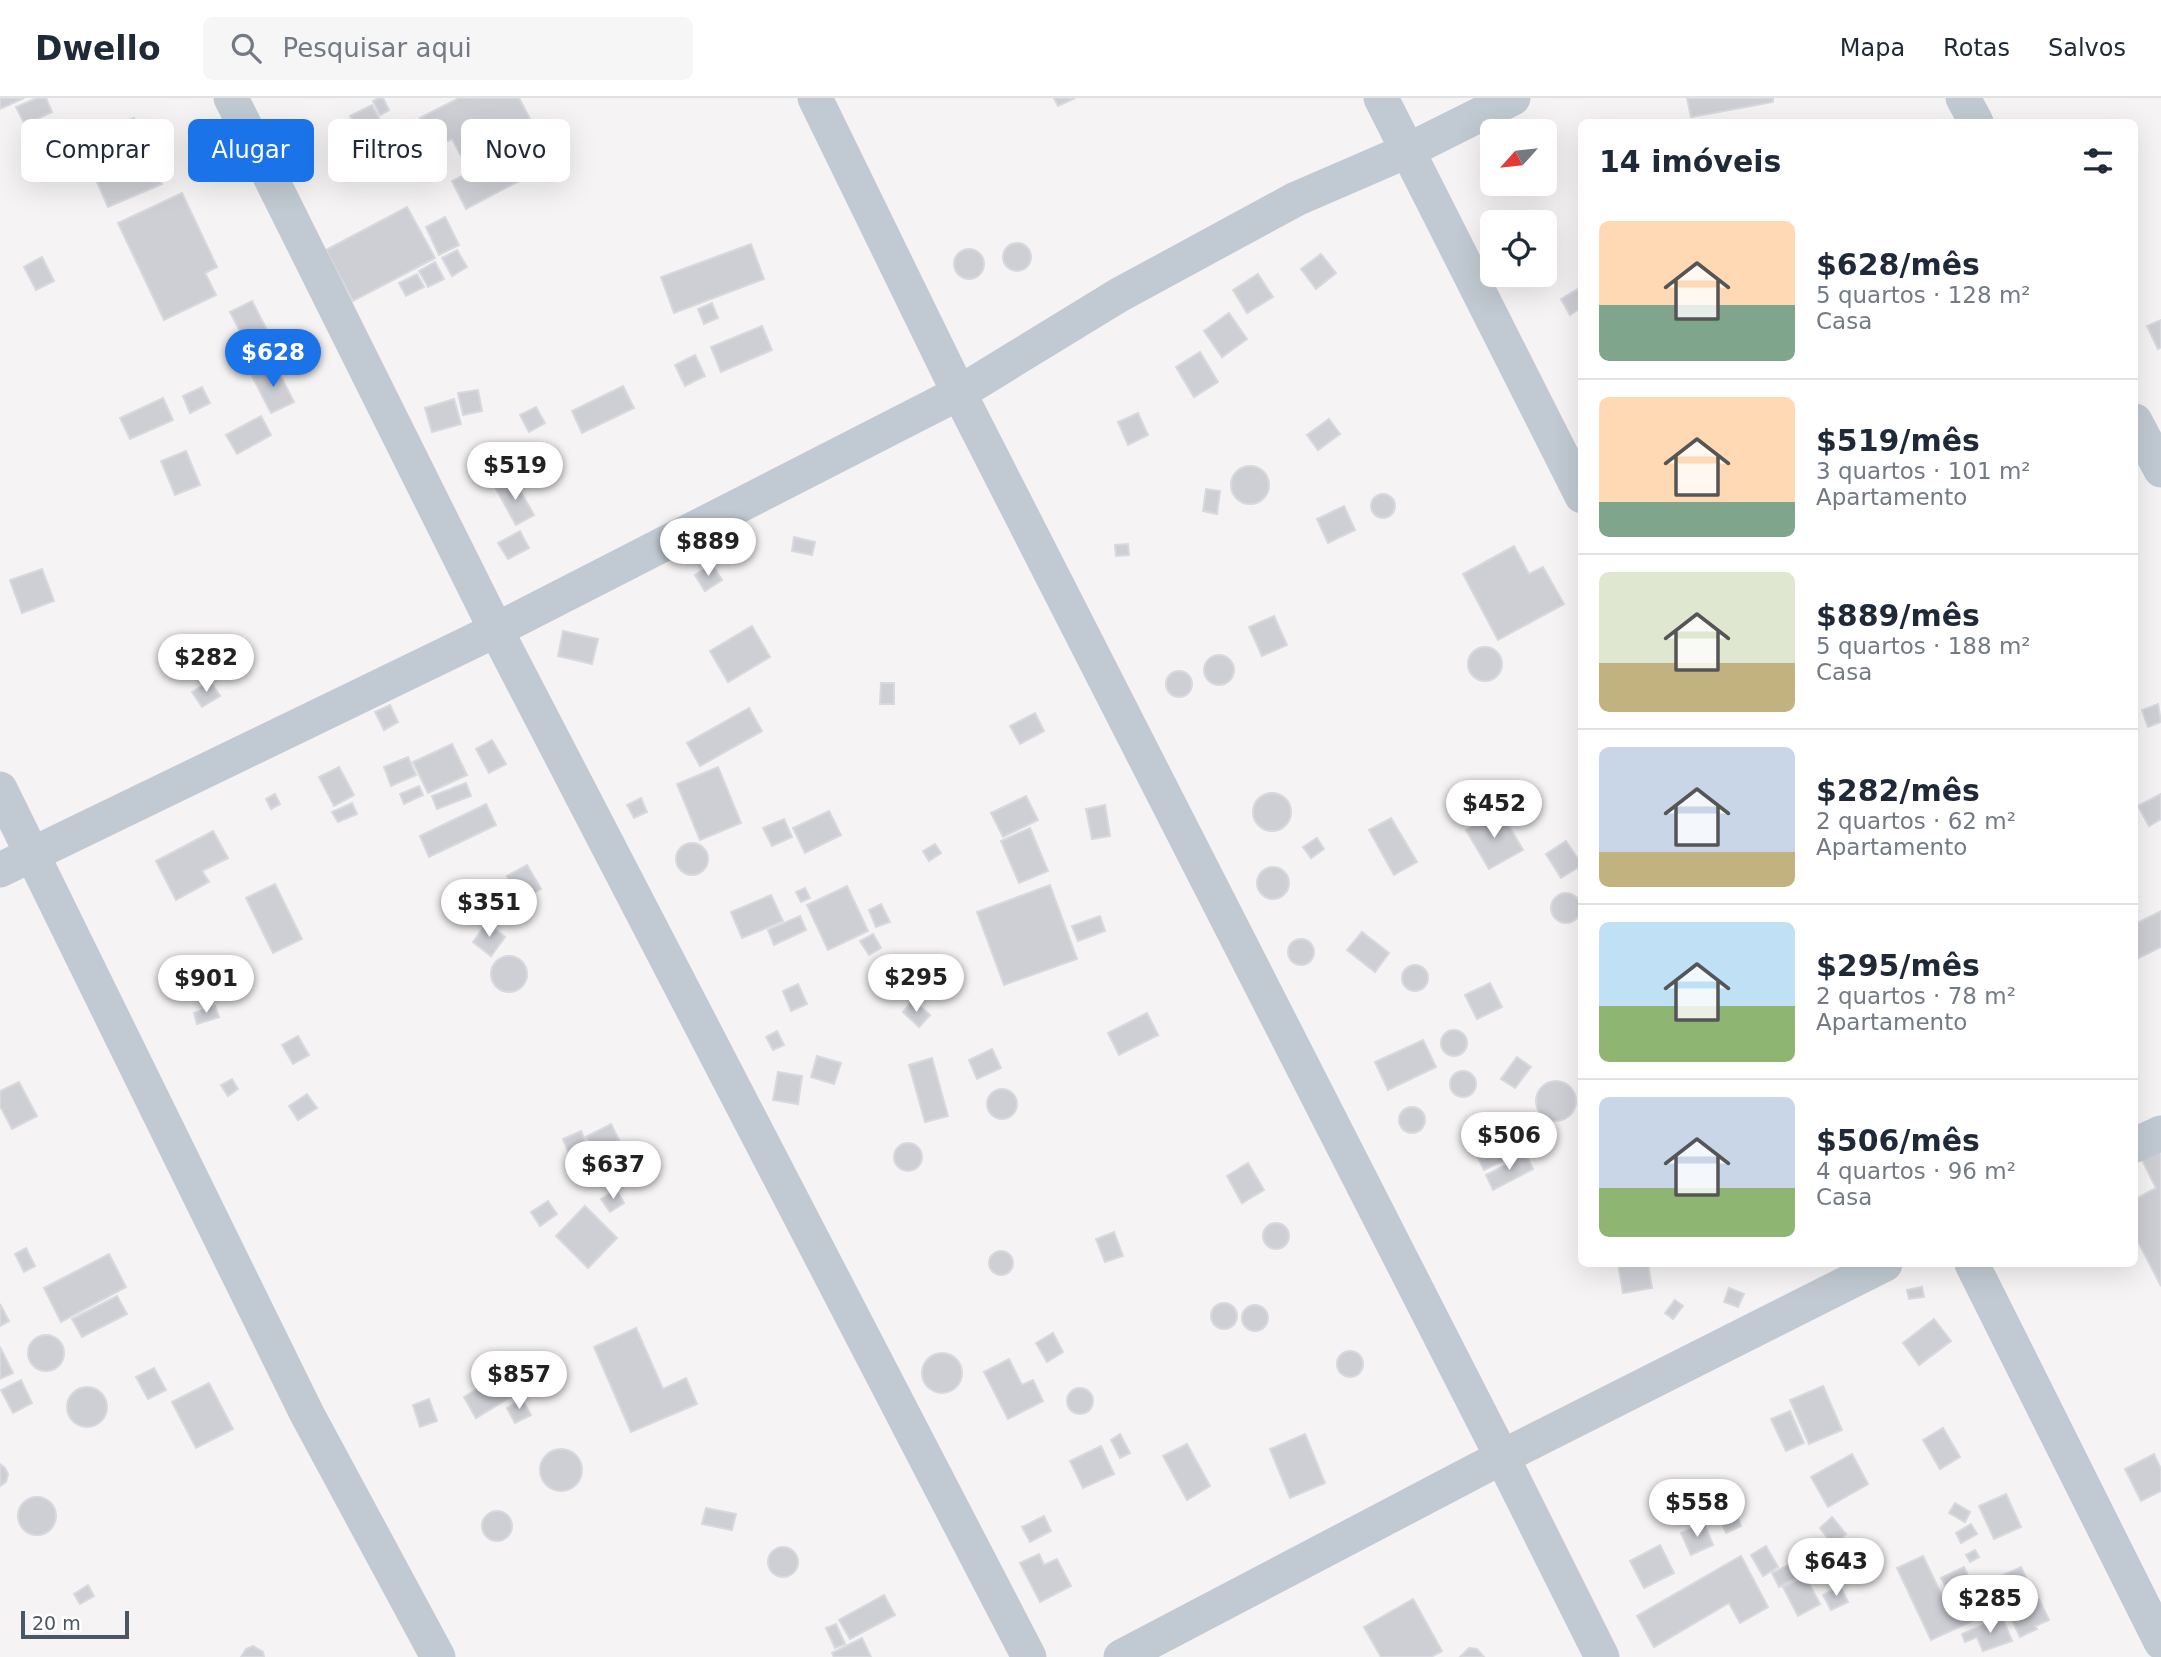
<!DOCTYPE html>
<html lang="pt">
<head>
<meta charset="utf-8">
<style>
	:root { --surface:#fff; --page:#f6f6f7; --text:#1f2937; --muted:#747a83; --line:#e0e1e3; --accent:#1a73e8 }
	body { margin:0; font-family:"DejaVu Sans",sans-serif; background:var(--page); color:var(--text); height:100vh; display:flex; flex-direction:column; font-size:26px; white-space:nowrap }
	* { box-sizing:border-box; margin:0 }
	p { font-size:23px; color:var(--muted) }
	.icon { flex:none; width:38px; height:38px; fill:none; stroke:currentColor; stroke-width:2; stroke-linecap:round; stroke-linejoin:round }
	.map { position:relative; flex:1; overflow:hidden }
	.panel { position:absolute; left:1578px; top:21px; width:560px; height:1148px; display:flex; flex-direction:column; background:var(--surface); border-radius:10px; box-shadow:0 7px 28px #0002 }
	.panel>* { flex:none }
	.banner { position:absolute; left:21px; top:21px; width:665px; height:63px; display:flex; gap:14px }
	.needle { width:46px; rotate:243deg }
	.buttons { position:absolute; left:1480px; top:21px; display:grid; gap:14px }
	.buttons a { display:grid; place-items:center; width:77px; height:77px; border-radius:10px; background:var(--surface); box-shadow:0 7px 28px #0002; font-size:35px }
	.scale { position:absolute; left:21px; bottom:18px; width:108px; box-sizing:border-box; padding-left:7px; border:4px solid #4a5661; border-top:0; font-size:19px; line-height:24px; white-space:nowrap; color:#4a5661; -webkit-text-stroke:5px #fff; paint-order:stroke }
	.price { position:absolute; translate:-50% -60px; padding:0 16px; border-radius:24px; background:#fff; color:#222; font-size:23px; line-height:46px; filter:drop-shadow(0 2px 4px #0008) }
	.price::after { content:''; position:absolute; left:50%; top:42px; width:21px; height:16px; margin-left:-10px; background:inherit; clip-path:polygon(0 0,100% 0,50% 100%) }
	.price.selected { background:var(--accent); color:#fff }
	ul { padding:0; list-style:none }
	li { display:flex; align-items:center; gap:21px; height:175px; padding:0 21px }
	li+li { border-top:2px solid var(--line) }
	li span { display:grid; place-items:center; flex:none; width:196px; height:140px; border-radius:10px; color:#555 }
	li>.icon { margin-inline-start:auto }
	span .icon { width:84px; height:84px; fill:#fffc; stroke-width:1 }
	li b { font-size:30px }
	h2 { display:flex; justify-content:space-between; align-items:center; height:84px; padding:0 21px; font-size:30px }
	.chip { padding:0 24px; border-radius:10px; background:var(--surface); box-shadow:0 7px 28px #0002; font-size:24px; line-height:63px }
	.chip.selected { background:var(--accent); color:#fff }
	header { display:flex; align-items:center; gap:42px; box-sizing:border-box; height:98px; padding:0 35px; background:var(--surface); border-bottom:2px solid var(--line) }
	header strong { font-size:33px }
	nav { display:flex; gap:38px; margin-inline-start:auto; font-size:24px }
	.search { width:490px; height:63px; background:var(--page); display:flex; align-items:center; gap:18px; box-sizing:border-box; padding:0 24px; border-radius:10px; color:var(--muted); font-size:26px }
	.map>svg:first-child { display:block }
	.building { fill:#cdcfd5; stroke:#d7d9de; stroke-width:2 }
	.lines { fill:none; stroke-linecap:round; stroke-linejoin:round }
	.street { stroke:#c1cad2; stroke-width:35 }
</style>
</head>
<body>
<header>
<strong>Dwello</strong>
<div class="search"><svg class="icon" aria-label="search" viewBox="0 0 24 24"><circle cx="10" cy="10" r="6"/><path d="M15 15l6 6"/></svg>Pesquisar aqui</div>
<nav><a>Mapa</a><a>Rotas</a><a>Salvos</a></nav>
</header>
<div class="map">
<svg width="2161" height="1559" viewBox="0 0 2161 1559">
	<rect width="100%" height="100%" fill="#f5f3f3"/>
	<g class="building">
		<polygon points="0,0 24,0 0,11"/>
		<polygon points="37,0 46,0 52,14 25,27 16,9"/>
		<polygon points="379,0 383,0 389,12 380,17 373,3"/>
		<polygon points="459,0 519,0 553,65 466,111 452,83 470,74 452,41 436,49 420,20"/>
		<polygon points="1054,0 1075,0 1058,8"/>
		<polygon points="1687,0 1773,0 1773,4 1691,19"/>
		<polygon points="372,7 384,30 362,41 350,18"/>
		<polygon points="134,20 162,86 108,109 79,43"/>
		<polygon points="182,95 217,169 205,175 216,197 164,222 118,125"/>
		<polygon points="407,109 435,160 353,203 326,152"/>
		<polygon points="445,119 459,147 439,157 426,129"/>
		<circle cx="1017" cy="159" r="14"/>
		<polygon points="751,146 764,181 674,215 661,179"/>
		<circle cx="969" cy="166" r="15"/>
		<polygon points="457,152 467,169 452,178 442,160"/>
		<polygon points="1321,156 1336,175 1316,191 1301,171"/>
		<polygon points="42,159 54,183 36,192 24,169"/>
		<polygon points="435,164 444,181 428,189 419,173"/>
		<polygon points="417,176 424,189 406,198 399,185"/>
		<polygon points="1258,176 1273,199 1247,215 1233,192"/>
		<polygon points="1578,191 1582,198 1582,209 1570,217 1561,201"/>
		<polygon points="252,203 267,232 245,243 230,214"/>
		<polygon points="712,205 718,220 704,226 698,211"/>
		<polygon points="1229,215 1247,241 1222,259 1204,233"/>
		<polygon points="2161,222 2161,249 2158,251 2147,228"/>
		<polygon points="762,228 772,252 721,274 711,249"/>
		<polygon points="1200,254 1218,284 1194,299 1176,269"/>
		<polygon points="695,257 705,278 685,288 675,267"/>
		<polygon points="275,267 294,304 271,315 252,278"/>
		<polygon points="623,288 634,310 582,335 572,313"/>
		<polygon points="202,289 210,305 190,315 183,298"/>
		<polygon points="478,292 482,313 463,317 458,295"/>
		<polygon points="163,300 173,322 130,341 120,320"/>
		<polygon points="454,301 461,326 432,334 425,310"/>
		<polygon points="536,309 545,325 529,334 520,317"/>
		<polygon points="1138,315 1148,337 1128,347 1118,324"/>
		<polygon points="261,318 271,337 237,356 226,337"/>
		<polygon points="1329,321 1340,336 1318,352 1307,337"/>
		<polygon points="186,353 200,387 175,397 161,363"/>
		<circle cx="1250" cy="387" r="19"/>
		<polygon points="514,382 534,417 516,427 496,391"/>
		<polygon points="1206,391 1220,393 1217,416 1203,413"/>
		<circle cx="1383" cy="408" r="12"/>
		<polygon points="1344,408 1355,432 1328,445 1317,421"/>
		<polygon points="520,433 529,450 508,461 498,445"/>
		<polygon points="794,439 815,444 812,457 792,453"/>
		<polygon points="1128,446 1129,457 1116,458 1115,447"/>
		<polygon points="1514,448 1529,476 1543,469 1564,506 1498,542 1463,476"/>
		<polygon points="712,466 722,482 705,493 695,477"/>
		<polygon points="42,471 54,503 22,515 10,482"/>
		<polygon points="1274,518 1287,547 1262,558 1249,529"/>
		<polygon points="752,528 770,559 728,584 710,553"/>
		<polygon points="563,533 598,541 592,566 558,558"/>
		<circle cx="1485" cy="566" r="17"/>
		<circle cx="1219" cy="572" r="15"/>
		<circle cx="1179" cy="586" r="13"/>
		<polygon points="210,583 220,598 202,609 192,594"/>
		<polygon points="881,585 894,585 894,606 880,606"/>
		<polygon points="2158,606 2161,624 2148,629 2142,612"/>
		<polygon points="390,607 398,624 384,632 375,614"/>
		<polygon points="749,610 762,633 700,668 687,645"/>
		<polygon points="1035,615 1044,633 1020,646 1010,628"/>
		<polygon points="492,642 506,666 489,675 476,651"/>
		<polygon points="452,646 467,677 428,695 413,664"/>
		<polygon points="408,659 416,677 391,688 384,669"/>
		<polygon points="339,669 354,697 334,708 319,679"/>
		<polygon points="718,669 741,725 700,742 677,686"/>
		<polygon points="466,685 471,698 437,711 432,698"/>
		<polygon points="419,688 423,697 404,706 400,696"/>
		<circle cx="1272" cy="714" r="19"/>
		<polygon points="275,696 280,706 271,711 266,701"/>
		<polygon points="2161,696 2161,721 2149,728 2138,708"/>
		<polygon points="1026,698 1038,722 1003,739 991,715"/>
		<polygon points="641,700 647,714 634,720 627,707"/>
		<polygon points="352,705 357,716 338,724 332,714"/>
		<polygon points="486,706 496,727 429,759 420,738"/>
		<polygon points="1105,707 1110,738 1092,741 1086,711"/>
		<polygon points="829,713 841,737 805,755 793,730"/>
		<polygon points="1500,713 1523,752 1489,771 1466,732"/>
		<polygon points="1391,720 1417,764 1394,777 1369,732"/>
		<polygon points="784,721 792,739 772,748 763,730"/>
		<polygon points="1030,730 1048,773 1019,785 1001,743"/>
		<polygon points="213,733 228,760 202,773 209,784 176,802 156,763"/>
		<polygon points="1317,740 1324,751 1311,760 1303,749"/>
		<polygon points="1566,743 1582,767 1561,780 1546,756"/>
		<circle cx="692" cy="761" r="16"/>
		<polygon points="935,746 941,755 929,763 923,753"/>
		<polygon points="527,767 541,791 521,803 507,778"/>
		<circle cx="1273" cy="785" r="16"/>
		<polygon points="275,786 302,841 273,855 246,800"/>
		<polygon points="1050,787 1077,861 1004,887 977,814"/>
		<polygon points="847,788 868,833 828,852 807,807"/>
		<polygon points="805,790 810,800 801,804 796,794"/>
		<circle cx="1566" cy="810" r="15"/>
		<polygon points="771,797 783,823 742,840 731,814"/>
		<polygon points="881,806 890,824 876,829 869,812"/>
		<polygon points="2161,813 2161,849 2135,862 2135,826"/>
		<polygon points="800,818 806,832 774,847 768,832"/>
		<polygon points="1100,818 1105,833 1078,843 1072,828"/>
		<polygon points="487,825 505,839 491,858 473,844"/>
		<polygon points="1362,834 1389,855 1375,874 1347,852"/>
		<polygon points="873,836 881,850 869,857 860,843"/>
		<circle cx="1301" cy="854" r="13"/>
		<circle cx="509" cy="876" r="18"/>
		<circle cx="1415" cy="880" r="13"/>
		<polygon points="1490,885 1502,909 1477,921 1465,897"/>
		<polygon points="798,886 807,906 791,913 783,893"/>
		<polygon points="913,902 930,917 919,929 903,914"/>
		<polygon points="215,908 219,919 197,926 194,915"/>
		<polygon points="1147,915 1158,937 1119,957 1108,935"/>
		<circle cx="1454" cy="945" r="13"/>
		<polygon points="777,933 784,947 773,952 766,939"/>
		<polygon points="298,938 309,957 293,966 282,947"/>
		<polygon points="1423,942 1436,969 1388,992 1375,964"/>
		<polygon points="992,951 1001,970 977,981 969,962"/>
		<polygon points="817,958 841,965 834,986 811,979"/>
		<polygon points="1517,959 1531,969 1515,990 1501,981"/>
		<polygon points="932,960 948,1018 925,1024 909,967"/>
		<circle cx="1463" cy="986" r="13"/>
		<polygon points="778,974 802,978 798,1006 773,1002"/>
		<polygon points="232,981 238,991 228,998 221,987"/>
		<circle cx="1556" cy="1003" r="20"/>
		<polygon points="19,984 37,1018 12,1031 0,1008 0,993"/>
		<circle cx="1002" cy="1006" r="15"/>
		<polygon points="307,996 317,1010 298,1022 289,1008"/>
		<circle cx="1412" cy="1022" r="13"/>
		<polygon points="1514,1015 1531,1049 1484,1072 1467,1038"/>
		<polygon points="611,1026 619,1042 594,1055 586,1039"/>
		<polygon points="581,1033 590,1055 572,1063 563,1041"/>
		<circle cx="908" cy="1059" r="14"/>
		<polygon points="2161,1048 2161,1188 2135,1138 2135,1101 2156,1090 2140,1058"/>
		<polygon points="1526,1057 1533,1071 1493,1092 1486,1077"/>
		<polygon points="1248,1065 1264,1092 1242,1105 1227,1078"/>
		<polygon points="616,1092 624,1105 610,1114 601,1101"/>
		<polygon points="548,1103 557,1116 540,1128 531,1114"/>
		<polygon points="585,1108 617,1140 588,1170 556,1138"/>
		<circle cx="1276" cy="1138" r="13"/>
		<polygon points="1114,1134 1123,1158 1105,1164 1096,1141"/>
		<polygon points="26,1150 35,1168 24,1174 15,1156"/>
		<circle cx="1001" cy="1165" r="12"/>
		<polygon points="109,1156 126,1189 61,1224 44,1190"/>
		<polygon points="1618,1166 1648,1166 1652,1190 1623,1195"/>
		<polygon points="1922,1189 1924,1199 1909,1201 1907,1192"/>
		<polygon points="1729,1190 1744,1196 1738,1209 1724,1204"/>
		<polygon points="117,1198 127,1216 82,1239 72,1221"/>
		<polygon points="1675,1202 1683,1208 1673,1221 1665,1215"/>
		<circle cx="1224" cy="1218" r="13"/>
		<polygon points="0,1206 9,1223 0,1228"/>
		<circle cx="1255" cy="1220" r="13"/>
		<polygon points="1934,1221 1951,1243 1919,1267 1903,1245"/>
		<polygon points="636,1230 663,1291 686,1280 697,1306 631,1334 594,1249"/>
		<polygon points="1053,1235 1063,1254 1047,1264 1036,1245"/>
		<circle cx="46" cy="1255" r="18"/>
		<polygon points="0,1249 13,1275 0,1281"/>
		<circle cx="1350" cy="1266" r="13"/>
		<circle cx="942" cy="1275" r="20"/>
		<polygon points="1009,1261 1022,1287 1033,1282 1043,1303 1008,1321 984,1274"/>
		<polygon points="154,1270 166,1292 148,1301 136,1279"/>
		<polygon points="501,1276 514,1297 476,1320 464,1299"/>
		<polygon points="21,1282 32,1305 13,1315 1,1292"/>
		<polygon points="209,1285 233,1331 196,1350 172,1304"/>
		<polygon points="1823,1288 1842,1332 1809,1346 1790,1302"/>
		<circle cx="87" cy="1309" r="20"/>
		<circle cx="1080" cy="1303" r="13"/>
		<polygon points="429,1301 437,1323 420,1329 413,1307"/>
		<polygon points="522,1301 531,1317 515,1325 507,1310"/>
		<polygon points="1790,1313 1804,1345 1786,1353 1771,1321"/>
		<polygon points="1943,1330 1960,1359 1940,1371 1923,1342"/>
		<polygon points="1120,1336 1130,1355 1120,1360 1111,1342"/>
		<polygon points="1305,1336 1325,1385 1290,1400 1270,1351"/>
		<polygon points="1187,1346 1210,1388 1187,1402 1163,1358"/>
		<polygon points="1101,1348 1114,1376 1083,1390 1070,1363"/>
		<circle cx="561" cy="1372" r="21"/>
		<polygon points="1852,1356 1868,1386 1828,1409 1811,1379"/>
		<polygon points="2154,1356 2161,1371 2161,1393 2141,1403 2125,1371"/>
		<polygon points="0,1366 5,1370 8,1376 6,1384 0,1388"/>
		<polygon points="2006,1396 2021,1429 1994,1441 1979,1408"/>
		<circle cx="37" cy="1418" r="19"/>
		<polygon points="1955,1405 1970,1414 1965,1424 1949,1415"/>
		<polygon points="706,1410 736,1416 732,1432 702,1426"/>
		<circle cx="497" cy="1428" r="15"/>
		<polygon points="1736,1414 1741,1428 1726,1435 1720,1421"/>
		<polygon points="1044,1418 1051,1433 1030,1444 1022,1429"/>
		<polygon points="1832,1419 1846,1436 1833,1447 1820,1430"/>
		<polygon points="1704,1425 1713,1447 1691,1457 1681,1435"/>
		<polygon points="1971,1426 1977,1436 1961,1445 1956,1435"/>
		<polygon points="1660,1447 1674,1475 1644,1490 1630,1463"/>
		<polygon points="1766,1448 1778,1469 1763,1478 1751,1457"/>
		<circle cx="783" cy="1464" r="15"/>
		<polygon points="1975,1452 1979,1459 1970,1464 1966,1457"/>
		<polygon points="1039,1456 1044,1467 1057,1461 1071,1488 1040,1504 1020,1465"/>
		<circle cx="1817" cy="1469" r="12"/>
		<polygon points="1741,1458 1768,1509 1740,1525 1729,1505 1654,1549 1637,1518"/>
		<polygon points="1923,1458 1945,1504 2021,1469 2033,1495 1931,1542 1897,1470"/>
		<polygon points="1790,1466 1796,1480 1779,1489 1772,1475"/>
		<polygon points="1964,1469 1969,1480 1947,1491 1941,1480"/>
		<polygon points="1805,1478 1820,1506 1798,1518 1783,1489"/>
		<polygon points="88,1487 94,1498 80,1506 74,1496"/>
		<polygon points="1840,1488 1848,1504 1831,1512 1823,1497"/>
		<polygon points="884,1497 895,1517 850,1541 839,1522"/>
		<polygon points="1413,1501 1442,1553 1431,1559 1381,1559 1364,1529"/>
		<polygon points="2039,1501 2049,1522 2035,1528 2037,1531 2020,1539 2009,1515"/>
		<polygon points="2002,1519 2012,1543 1983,1553 1977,1539 1965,1544 1962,1536"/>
		<polygon points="836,1526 845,1546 835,1550 826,1530"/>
		<polygon points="862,1540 871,1559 834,1559 832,1555"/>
		<polygon points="253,1548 263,1554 264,1559 241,1559 246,1551"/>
		<polygon points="1469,1550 1477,1551 1484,1559 1460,1559"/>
	</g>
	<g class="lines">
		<g class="street">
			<polyline points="231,0 496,532 1029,1559"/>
			<polyline points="815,0 959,295 1502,1359 1602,1559"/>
			<polyline points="1381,0 1582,398"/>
			<polyline points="1963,0 1976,24"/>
			<polyline points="2135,323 2161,372"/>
			<polyline points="0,691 307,1316 438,1559"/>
			<polyline points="0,772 496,532 959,295 1119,197 1296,101 1407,53 1513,0"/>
			<polyline points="2135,1047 2161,1035"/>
			<polyline points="1972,1166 2161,1544"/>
			<polyline points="1121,1559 1502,1359 1885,1166"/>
		</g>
	</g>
</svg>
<div class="buttons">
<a><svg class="needle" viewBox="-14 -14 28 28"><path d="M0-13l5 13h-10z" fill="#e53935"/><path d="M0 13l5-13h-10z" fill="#747a83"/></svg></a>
<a><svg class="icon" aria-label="locate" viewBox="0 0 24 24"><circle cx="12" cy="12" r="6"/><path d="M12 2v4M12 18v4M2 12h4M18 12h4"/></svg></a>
</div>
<div class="scale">20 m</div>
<b class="price selected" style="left:273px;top:291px">$628</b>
<b class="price" style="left:515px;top:404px">$519</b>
<b class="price" style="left:708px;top:480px">$889</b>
<b class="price" style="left:206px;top:596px">$282</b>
<b class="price" style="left:1494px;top:742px">$452</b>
<b class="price" style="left:489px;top:841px">$351</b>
<b class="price" style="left:916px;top:916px">$295</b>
<b class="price" style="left:206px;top:917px">$901</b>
<b class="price" style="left:1509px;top:1074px">$506</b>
<b class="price" style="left:613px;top:1103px">$637</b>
<b class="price" style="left:519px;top:1313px">$857</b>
<b class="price" style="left:1697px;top:1441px">$558</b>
<b class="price" style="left:1836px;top:1500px">$643</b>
<b class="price" style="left:1990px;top:1537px">$285</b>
<div class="banner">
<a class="chip">Comprar</a>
<a class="chip selected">Alugar</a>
<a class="chip">Filtros</a>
<a class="chip">Novo</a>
</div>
<section class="panel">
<h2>14 imóveis<svg class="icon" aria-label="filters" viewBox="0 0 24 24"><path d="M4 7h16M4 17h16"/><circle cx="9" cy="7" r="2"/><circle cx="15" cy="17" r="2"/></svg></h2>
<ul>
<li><span style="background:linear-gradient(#ffd9b3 60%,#7fa58c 0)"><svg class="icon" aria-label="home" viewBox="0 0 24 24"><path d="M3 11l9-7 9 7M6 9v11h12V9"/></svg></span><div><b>$628/mês</b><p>5 quartos · 128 m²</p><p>Casa</p></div></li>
<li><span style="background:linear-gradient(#ffd9b3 75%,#7fa58c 0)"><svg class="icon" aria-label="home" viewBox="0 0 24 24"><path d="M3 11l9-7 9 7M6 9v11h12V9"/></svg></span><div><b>$519/mês</b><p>3 quartos · 101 m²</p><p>Apartamento</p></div></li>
<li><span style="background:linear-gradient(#dfe7d0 65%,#c2b280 0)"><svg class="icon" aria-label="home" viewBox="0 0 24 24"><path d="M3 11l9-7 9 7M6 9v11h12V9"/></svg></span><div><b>$889/mês</b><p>5 quartos · 188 m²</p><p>Casa</p></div></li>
<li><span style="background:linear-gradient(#c9d6e8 75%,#c2b280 0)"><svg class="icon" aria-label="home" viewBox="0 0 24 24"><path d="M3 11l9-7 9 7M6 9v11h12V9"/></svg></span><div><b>$282/mês</b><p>2 quartos · 62 m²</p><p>Apartamento</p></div></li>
<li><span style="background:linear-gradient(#bfe0f5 60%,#8fb573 0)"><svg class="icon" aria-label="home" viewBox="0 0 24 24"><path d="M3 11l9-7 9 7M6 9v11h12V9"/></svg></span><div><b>$295/mês</b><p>2 quartos · 78 m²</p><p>Apartamento</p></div></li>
<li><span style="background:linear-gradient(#c9d6e8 65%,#8fb573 0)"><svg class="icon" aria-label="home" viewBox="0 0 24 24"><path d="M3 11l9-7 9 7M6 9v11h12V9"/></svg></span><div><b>$506/mês</b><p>4 quartos · 96 m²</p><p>Casa</p></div></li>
</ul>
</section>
</div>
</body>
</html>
